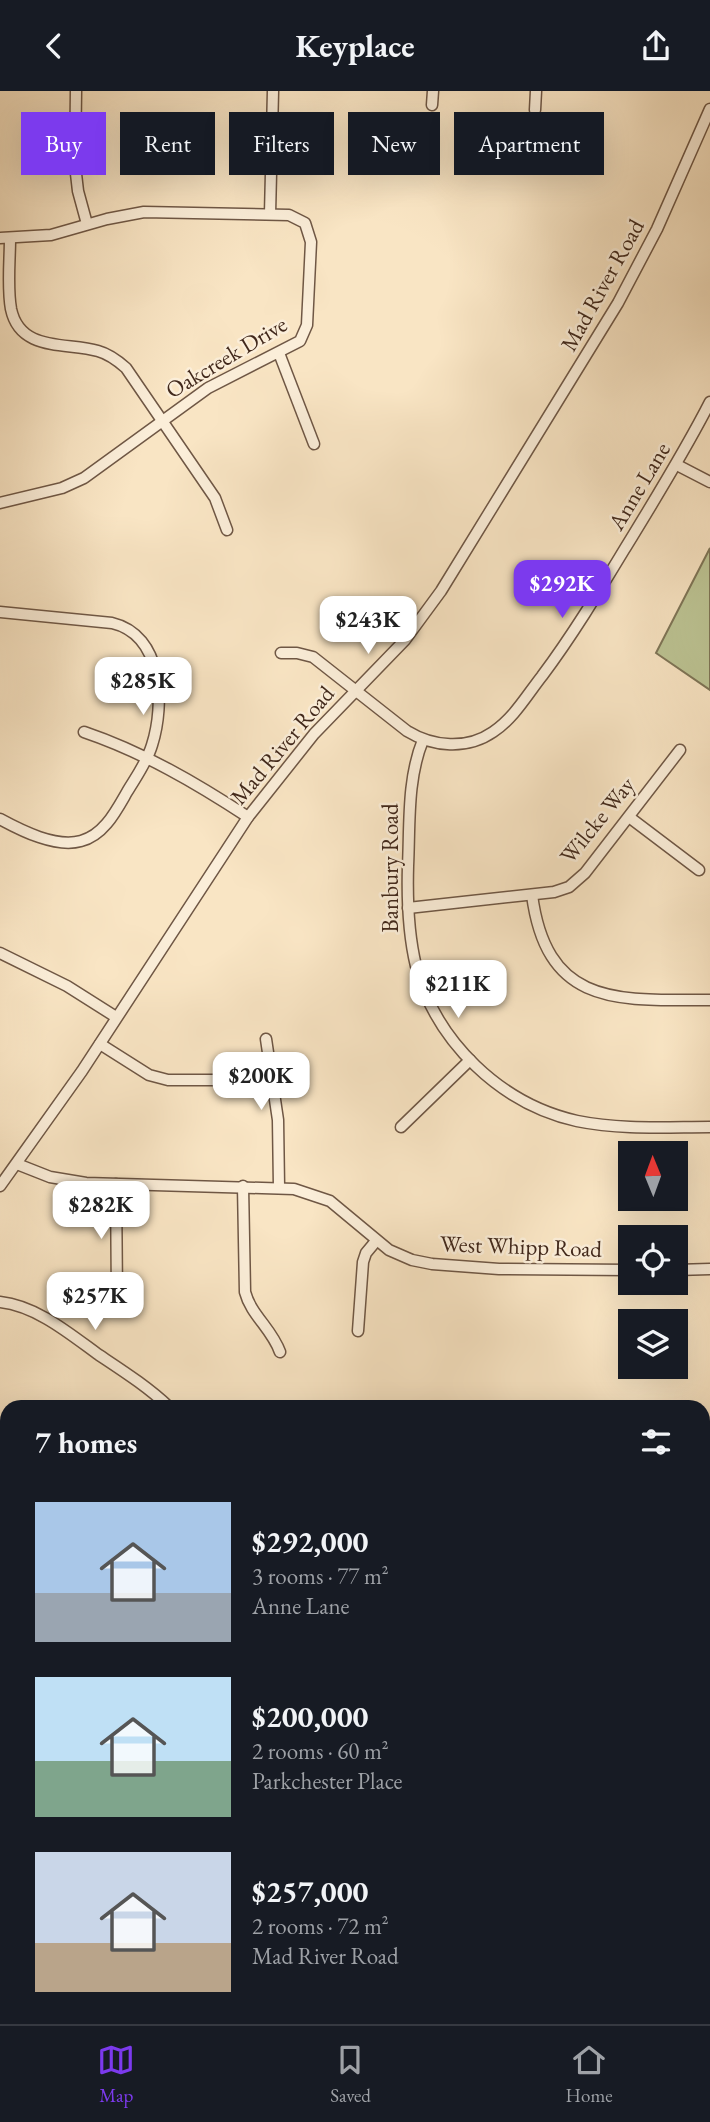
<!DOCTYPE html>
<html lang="en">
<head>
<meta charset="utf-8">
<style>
	:root { --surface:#171b24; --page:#20242c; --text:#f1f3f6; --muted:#9ea1a6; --line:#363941; --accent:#7c3aed }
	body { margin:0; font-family:"EB Garamond",serif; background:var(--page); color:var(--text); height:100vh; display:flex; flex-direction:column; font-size:26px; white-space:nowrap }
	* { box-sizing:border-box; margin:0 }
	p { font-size:23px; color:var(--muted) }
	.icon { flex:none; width:38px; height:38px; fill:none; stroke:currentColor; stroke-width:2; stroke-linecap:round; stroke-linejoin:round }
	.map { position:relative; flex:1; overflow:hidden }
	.panel { position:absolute; left:0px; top:1309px; width:710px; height:625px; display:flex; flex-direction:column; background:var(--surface); border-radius:21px 21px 0 0; box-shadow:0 7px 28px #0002 }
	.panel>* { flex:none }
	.top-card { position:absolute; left:21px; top:21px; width:668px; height:63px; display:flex; gap:14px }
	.needle { width:46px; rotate:359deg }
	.buttons { position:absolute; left:618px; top:1050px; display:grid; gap:14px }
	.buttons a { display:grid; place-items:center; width:70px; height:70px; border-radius:0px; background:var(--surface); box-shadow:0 7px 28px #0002; font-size:35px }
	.price { position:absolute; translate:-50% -60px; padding:0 16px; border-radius:14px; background:#fff; color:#222; font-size:23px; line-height:46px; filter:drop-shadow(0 2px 4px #0008) }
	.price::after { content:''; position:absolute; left:50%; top:42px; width:21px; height:16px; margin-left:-10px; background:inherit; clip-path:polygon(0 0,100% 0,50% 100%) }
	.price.current { background:var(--accent); color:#fff }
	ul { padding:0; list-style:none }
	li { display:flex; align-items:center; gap:21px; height:175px; padding:0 35px }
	li span { display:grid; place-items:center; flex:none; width:196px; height:140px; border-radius:0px; color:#555 }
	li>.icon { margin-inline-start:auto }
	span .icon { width:84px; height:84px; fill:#fffc; stroke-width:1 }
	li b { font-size:30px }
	h2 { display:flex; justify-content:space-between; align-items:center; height:84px; padding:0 35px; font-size:30px }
	.tag { padding:0 24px; border-radius:0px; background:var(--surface); box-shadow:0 7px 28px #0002; font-size:24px; line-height:63px }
	.tag.current { background:var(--accent); color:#fff }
	header { display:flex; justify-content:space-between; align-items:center; height:91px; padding:0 35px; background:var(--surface); font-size:32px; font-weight:700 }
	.dock { display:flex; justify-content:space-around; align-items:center; height:98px; border-top:2px solid var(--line); background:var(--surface); font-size:19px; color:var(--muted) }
	.dock a { display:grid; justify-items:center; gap:4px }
	.dock .current { color:var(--accent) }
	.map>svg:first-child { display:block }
	.green { fill:#bdc595; stroke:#7f7658; stroke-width:2 }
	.water { fill:#a1bdbd; stroke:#7b817c; stroke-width:2 }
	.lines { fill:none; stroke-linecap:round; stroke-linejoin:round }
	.stream { stroke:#7b817c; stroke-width:2.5 }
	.minor-casing { stroke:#6f5745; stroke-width:13 }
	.minor { stroke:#fbeed9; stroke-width:10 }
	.labels { text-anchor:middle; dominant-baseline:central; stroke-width:5; stroke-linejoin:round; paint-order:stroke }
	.street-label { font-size:23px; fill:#41281b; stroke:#fbeed9 }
</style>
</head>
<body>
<header><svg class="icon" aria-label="back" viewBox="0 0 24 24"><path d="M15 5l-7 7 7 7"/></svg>Keyplace<svg class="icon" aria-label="share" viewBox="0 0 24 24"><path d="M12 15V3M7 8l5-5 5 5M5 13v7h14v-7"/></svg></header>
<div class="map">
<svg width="710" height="1933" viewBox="0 0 710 1933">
	<rect width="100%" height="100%" fill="#f9e5c4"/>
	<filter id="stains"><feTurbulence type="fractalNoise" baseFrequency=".00286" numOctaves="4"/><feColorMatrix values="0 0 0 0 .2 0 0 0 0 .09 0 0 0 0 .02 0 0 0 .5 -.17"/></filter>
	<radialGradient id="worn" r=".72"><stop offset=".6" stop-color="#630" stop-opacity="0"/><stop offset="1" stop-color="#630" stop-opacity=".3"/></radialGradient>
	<polygon class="green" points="710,457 710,599 656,562"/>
	<polygon class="water" points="0,1756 7,1766 7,1875 0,1876"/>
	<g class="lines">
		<g class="stream">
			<polyline points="704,1473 710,1472"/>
			<polyline points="0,1512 7,1525"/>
		</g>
		<defs>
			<g id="minor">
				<polyline points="76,0 75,74 78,100 87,133"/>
				<polyline points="432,14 433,0"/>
				<polyline points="535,19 536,0"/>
				<polyline points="270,123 273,0"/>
				<polyline points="0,147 51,144 107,128 144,121 289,124 305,132 311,151 307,234 300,250 208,297 84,387 62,397 0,412"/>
				<path d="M10 147C10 170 7 196 11 218 20 261 66 251 98 260 109 263 117 269 126 277L215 407 227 439"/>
				<polyline points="279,262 314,353"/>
				<polyline points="677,374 710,391"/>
				<path d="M0 521 112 532C163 544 165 613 152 654 147 671 136 686 127 701 116 720 104 744 81 750 56 757 22 740 0 728"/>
				<path d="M281 562H297L313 566 407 640C433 656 467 659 493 641 514 627 527 604 542 585 572 545 598 502 624 459 654 410 684 362 710 311"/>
				<path d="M84 641C143 661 196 692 248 726"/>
				<path d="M423 649C407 688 410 733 408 775 407 809 408 842 416 875 436 951 501 1013 577 1030 621 1039 666 1036 710 1036"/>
				<polyline points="629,726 699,779"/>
				<path d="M532 804C547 917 619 909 710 909"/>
				<polyline points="408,817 554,801 569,796 585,782 680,659"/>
				<polyline points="0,862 67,895 116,926"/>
				<polyline points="266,948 278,1029 279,1096"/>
				<polyline points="100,953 149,984 168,989 273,989"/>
				<polyline points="401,1036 470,969"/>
				<polyline points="17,1073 50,1086 86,1092 294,1098 330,1110 389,1159 412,1169 432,1173 499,1178 630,1179"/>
				<polyline points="116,1093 117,1207"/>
				<polyline points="0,1095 82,980 248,726 314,643 405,549 441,500 618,212 657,138 710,18"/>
				<path d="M243 1095 245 1201C251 1224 272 1238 280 1261"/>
				<polyline points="676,1179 710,1178"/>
				<path d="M0 1211C37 1215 70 1243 99 1264 123 1280 148 1296 169 1316"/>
				<polyline points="358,1240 363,1171 366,1162 376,1150"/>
				<polyline points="704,1402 710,1402"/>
				<polyline points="0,1454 7,1441"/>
				<polyline points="0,1705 7,1705"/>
				<polyline points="704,1739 710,1739"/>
				<polyline points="32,1933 38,1927"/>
				<polyline points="263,1933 263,1927"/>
				<polyline points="408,1933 409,1927"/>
			</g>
		</defs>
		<use href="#minor" class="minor-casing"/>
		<use href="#minor" class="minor"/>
	</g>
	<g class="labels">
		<g class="street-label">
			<text transform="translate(602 194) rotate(-61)">Mad River Road</text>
			<text transform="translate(226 266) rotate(-31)">Oakcreek Drive</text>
			<text transform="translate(639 395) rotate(-59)">Anne Lane</text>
			<text transform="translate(282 654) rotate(-50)">Mad River Road</text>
			<text transform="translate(597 729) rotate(-51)">Wilcke Way</text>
			<text transform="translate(390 777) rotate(-90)">Banbury Road</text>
			<text transform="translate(521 1155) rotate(2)">West Whipp Road</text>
		</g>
	</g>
	<rect width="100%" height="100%" filter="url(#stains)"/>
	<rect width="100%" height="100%" fill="url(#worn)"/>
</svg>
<div class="buttons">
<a><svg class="needle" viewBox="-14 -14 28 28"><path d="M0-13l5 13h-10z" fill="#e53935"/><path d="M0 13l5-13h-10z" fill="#9ea1a6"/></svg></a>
<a><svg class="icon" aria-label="locate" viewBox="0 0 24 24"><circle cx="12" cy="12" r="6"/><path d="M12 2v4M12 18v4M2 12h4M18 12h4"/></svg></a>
<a><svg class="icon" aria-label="layers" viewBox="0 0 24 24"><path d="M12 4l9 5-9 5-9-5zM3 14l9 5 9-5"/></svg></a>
</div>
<b class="price current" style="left:562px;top:529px">$292K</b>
<b class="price" style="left:368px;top:565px">$243K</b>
<b class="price" style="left:143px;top:626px">$285K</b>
<b class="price" style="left:458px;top:929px">$211K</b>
<b class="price" style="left:261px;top:1021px">$200K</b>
<b class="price" style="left:101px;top:1150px">$282K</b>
<b class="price" style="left:95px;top:1241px">$257K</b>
<div class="top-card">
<a class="tag current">Buy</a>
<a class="tag">Rent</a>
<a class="tag">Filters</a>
<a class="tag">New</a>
<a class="tag">Apartment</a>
</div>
<section class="panel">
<h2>7 homes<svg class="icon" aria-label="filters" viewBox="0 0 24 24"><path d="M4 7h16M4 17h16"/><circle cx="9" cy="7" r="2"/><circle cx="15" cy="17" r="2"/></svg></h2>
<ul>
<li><span style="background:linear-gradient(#a9c7e8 65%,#9aa5b1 0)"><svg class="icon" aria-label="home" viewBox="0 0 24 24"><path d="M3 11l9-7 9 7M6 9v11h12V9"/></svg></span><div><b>$292,000</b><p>3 rooms · 77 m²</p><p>Anne Lane</p></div></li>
<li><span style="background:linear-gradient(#bfe0f5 60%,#7fa58c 0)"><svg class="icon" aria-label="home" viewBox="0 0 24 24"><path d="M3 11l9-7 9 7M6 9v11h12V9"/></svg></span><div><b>$200,000</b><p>2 rooms · 60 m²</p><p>Parkchester Place</p></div></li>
<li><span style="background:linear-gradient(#c9d6e8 65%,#b9a48a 0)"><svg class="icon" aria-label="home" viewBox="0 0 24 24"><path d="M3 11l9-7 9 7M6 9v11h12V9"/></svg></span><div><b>$257,000</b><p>2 rooms · 72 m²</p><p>Mad River Road</p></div></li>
</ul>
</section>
</div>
<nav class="dock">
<a class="current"><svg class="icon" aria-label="map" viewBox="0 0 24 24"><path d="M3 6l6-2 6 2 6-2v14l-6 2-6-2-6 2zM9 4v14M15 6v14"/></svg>Map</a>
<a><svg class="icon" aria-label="saved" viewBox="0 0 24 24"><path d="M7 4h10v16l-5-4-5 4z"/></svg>Saved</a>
<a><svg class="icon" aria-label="home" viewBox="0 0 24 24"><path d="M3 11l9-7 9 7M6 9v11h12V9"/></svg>Home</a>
</nav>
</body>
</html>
